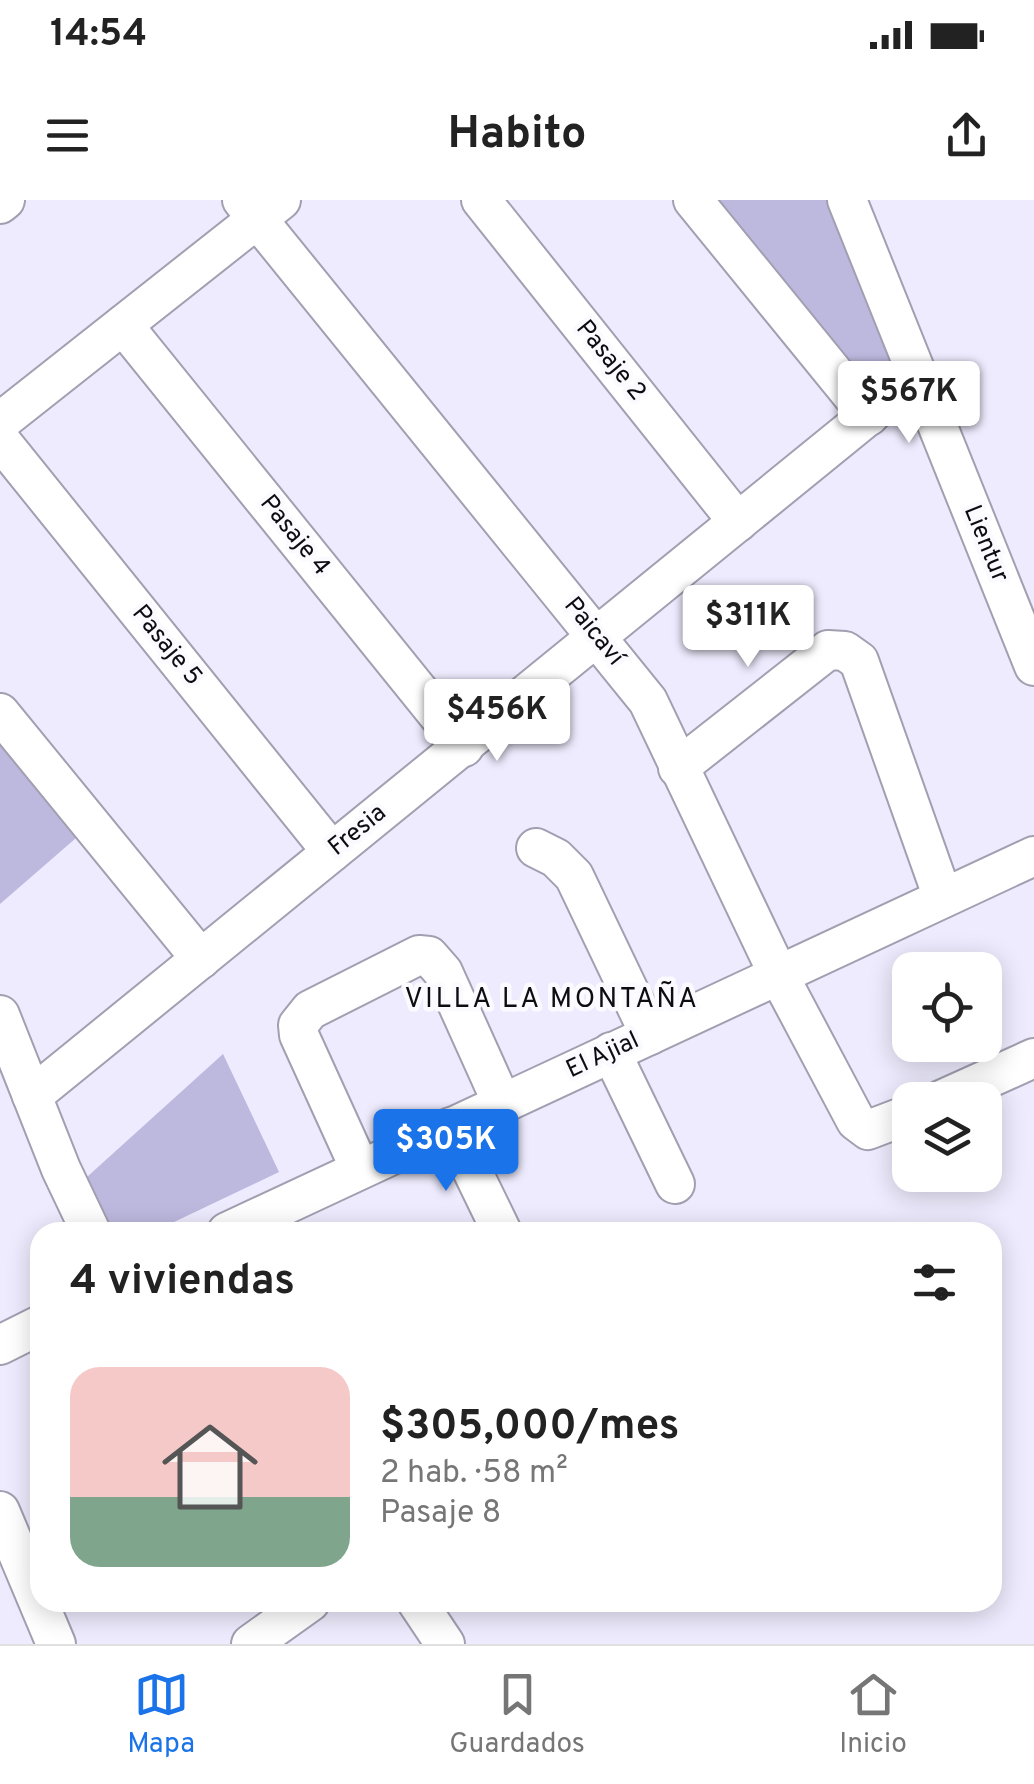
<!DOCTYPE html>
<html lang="es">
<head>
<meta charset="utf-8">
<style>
	:root { --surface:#fff; --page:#f6f6f6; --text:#222; --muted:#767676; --line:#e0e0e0; --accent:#1a73e8 }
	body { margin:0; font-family:Overpass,sans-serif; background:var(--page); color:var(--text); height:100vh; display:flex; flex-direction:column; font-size:38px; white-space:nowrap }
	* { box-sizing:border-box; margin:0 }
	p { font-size:32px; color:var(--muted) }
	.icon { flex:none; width:55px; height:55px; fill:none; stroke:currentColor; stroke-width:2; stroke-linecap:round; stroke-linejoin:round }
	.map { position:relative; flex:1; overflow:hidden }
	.sheet { position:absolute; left:30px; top:1022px; width:972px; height:390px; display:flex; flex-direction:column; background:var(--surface); border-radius:30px; box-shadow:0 5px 25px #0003 }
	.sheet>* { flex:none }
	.tools { position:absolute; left:892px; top:752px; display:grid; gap:20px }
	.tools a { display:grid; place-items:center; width:110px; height:110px; border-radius:20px; background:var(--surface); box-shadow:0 5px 25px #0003; font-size:50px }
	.price { position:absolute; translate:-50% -85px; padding:0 22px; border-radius:10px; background:#fff; color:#222; font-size:32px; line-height:65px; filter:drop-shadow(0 2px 5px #0008) }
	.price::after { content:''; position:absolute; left:50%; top:60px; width:30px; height:22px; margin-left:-15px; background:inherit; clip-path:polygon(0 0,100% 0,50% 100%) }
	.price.on { background:var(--accent); color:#fff }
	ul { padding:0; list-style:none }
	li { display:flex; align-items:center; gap:30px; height:250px; padding:0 40px }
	li span { display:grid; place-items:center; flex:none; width:280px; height:200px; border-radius:30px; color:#555 }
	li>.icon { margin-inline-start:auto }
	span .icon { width:120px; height:120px; fill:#fffc; stroke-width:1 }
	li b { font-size:42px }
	h2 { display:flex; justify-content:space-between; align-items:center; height:120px; padding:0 40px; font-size:42px }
	.status { display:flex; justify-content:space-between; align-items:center; height:70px; padding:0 50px; background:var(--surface); direction:ltr }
	.status svg { height:28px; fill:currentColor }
	header { display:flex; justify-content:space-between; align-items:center; height:130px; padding:0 40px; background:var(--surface); font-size:45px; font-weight:700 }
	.tabs { display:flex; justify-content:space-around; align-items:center; height:140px; border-top:2px solid var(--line); background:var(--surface); font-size:28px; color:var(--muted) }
	.tabs a { display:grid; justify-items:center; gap:5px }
	.tabs .on { color:var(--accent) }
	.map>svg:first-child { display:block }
	.green { fill:#bdb8de }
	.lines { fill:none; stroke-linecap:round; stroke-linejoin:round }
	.minor-casing { stroke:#a19fb0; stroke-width:42 }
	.minor { stroke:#fff; stroke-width:38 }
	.labels { text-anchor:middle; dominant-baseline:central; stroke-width:9; stroke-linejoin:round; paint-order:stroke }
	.street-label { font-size:25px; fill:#0d0c11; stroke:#fbfafe }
	.neighbourhood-label { font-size:28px; letter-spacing:2.5px; fill:#0d0c11; stroke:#fbfafe }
</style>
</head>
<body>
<div class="status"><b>14:54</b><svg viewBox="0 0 49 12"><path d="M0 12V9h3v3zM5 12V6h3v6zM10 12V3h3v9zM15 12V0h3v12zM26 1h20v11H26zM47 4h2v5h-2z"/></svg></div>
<header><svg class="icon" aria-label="menu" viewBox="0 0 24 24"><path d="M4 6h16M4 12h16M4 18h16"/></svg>Habito<svg class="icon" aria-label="share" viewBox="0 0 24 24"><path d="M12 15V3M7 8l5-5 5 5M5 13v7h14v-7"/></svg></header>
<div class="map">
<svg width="1034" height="1444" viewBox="0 0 1034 1444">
	<rect width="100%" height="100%" fill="#edebfd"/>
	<g class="green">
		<polygon points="702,0 839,0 908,174 870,206"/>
		<polygon points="0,540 76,638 0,704"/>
		<polygon points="223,854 279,972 153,1032 99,1032 77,986"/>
	</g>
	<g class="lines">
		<defs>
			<g id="minor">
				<polyline points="242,0 648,501 778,774 856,921 868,930 910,914"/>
				<polyline points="481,0 738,322"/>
				<polyline points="693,0 869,216"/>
				<polyline points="847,0 1034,466"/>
				<polyline points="0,4 5,0"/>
				<polyline points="123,125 464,547"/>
				<polyline points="0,222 281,0"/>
				<polyline points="0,240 332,652"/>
				<polyline points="0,513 201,759"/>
				<polyline points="678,568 828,450 845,451 859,461 943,698"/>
				<polyline points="536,648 556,658 574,676 650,835"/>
				<polyline points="0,815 61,969 91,1032"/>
				<polyline points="611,852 675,984"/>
				<polyline points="32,896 917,176"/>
				<polyline points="941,900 1034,858"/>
				<polyline points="451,927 502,1032"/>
				<polyline points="360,969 299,835 298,825 310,810 419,755 429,756 443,772 502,903"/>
				<polyline points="227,1032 1034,656"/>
				<polyline points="0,1145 40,1125"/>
				<polyline points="0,1311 56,1444"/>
				<polyline points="417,1402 445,1444"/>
				<polyline points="251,1444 310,1402"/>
			</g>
		</defs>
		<use href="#minor" class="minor-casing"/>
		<use href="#minor" class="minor"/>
	</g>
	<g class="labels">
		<g class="street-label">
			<text transform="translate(610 161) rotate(51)">Pasaje 2</text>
			<text transform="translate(294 336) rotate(51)">Pasaje 4</text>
			<text transform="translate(985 344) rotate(68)">Lientur</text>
			<text transform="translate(593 432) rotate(51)">Paicaví</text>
			<text transform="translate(166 446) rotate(51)">Pasaje 5</text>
			<text transform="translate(358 631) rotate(-39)">Fresia</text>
			<text transform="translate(603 856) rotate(-25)">El Ajial</text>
		</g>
		<g class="neighbourhood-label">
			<text x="552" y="800">VILLA LA MONTAÑA</text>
		</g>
	</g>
</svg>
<div class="tools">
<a><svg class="icon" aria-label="locate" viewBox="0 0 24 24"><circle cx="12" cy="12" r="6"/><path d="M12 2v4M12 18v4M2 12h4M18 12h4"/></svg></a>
<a><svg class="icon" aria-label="layers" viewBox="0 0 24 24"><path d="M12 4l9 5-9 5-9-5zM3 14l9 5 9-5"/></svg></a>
</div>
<b class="price" style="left:909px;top:246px">$567K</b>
<b class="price" style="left:748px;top:470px">$311K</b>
<b class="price" style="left:497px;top:564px">$456K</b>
<b class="price on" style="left:446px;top:994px">$305K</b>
<section class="sheet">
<h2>4 viviendas<svg class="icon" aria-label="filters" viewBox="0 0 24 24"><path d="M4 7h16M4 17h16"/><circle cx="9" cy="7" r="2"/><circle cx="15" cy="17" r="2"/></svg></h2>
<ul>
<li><span style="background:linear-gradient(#f6c9c9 65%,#7fa58c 0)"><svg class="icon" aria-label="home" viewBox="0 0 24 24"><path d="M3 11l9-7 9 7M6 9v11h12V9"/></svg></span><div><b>$305,000/mes</b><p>2 hab. · 58 m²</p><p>Pasaje 8</p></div></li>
</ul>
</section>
</div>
<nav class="tabs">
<a class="on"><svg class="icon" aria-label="map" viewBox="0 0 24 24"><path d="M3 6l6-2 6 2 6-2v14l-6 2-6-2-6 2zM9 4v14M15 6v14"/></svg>Mapa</a>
<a><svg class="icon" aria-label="saved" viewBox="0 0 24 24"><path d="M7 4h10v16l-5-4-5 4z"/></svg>Guardados</a>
<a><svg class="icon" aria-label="home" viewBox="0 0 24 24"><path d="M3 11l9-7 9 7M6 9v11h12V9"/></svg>Inicio</a>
</nav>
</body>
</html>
